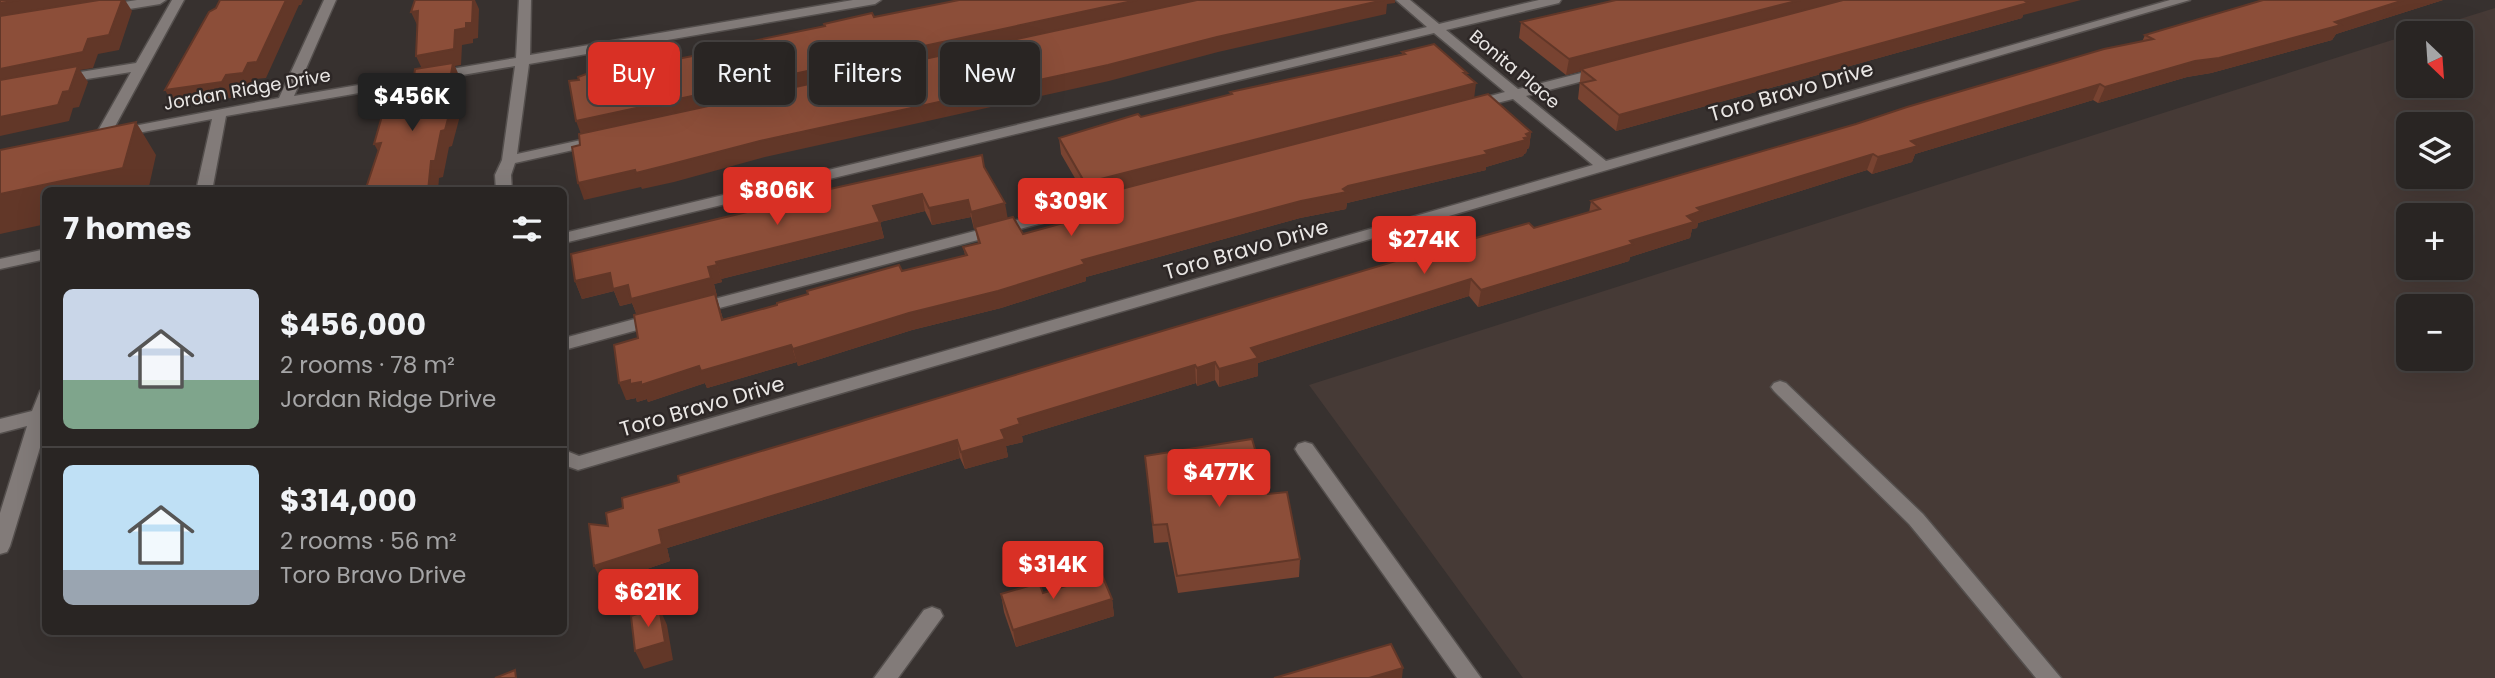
<!DOCTYPE html>
<html lang="en">
<head>
<meta charset="utf-8">
<style>
	:root { --surface:#292523; --page:#353130; --text:#f1f3f6; --muted:#a5a5a6; --line:#454241; --accent:#d93025 }
	body { margin:0; font-family:Poppins,sans-serif; background:var(--page); color:var(--text); height:100vh; display:flex; flex-direction:column; font-size:26px; white-space:nowrap }
	* { box-sizing:border-box; margin:0 }
	p { font-size:23px; color:var(--muted) }
	.icon { flex:none; width:38px; height:38px; fill:none; stroke:currentColor; stroke-width:2; stroke-linecap:round; stroke-linejoin:round }
	.map { position:relative; flex:1; overflow:hidden }
	.sheet { position:absolute; left:42px; top:187px; width:525px; height:448px; display:flex; flex-direction:column; background:var(--surface); border-radius:10px; box-shadow:0 7px 28px #0002,0 0 0 2px var(--line) }
	.sheet>* { flex:none }
	.top-card { position:absolute; left:588px; top:42px; width:665px; height:63px; display:flex; gap:14px }
	.needle { width:46px; rotate:155deg }
	.buttons { position:absolute; left:2396px; top:21px; display:grid; gap:14px }
	.buttons a { display:grid; place-items:center; width:77px; height:77px; border-radius:10px; background:var(--surface); box-shadow:0 7px 28px #0002,0 0 0 2px var(--line); font-size:35px }
	.price { position:absolute; translate:-50% -60px; padding:0 16px; border-radius:7px; background:var(--accent); color:#fff; font-size:23px; line-height:46px; filter:drop-shadow(0 2px 4px #0008) }
	.price::after { content:''; position:absolute; left:50%; top:42px; width:21px; height:16px; margin-left:-10px; background:inherit; clip-path:polygon(0 0,100% 0,50% 100%) }
	.price.selected { background:#222; color:#fff }
	ul { padding:0; list-style:none }
	li { display:flex; align-items:center; gap:21px; height:175px; padding:0 21px }
	li+li { border-top:2px solid var(--line) }
	li span { display:grid; place-items:center; flex:none; width:196px; height:140px; border-radius:10px; color:#555 }
	li>.icon { margin-inline-start:auto }
	span .icon { width:84px; height:84px; fill:#fffc; stroke-width:1 }
	li b { font-size:30px }
	h2 { display:flex; justify-content:space-between; align-items:center; height:84px; padding:0 21px; font-size:30px }
	.pill { padding:0 24px; border-radius:10px; background:var(--surface); box-shadow:0 7px 28px #0002,0 0 0 2px var(--line); font-size:24px; line-height:63px }
	.pill.selected { background:var(--accent); color:#fff }
	.map>svg:first-child { display:block }
	.built { fill:#463a36; fill-rule:evenodd }
	.lines { fill:none; stroke-linecap:round; stroke-linejoin:round }
	.minor-casing { stroke:#544f4d; stroke-width:3 }
	.minor { fill:#827b79; fill-rule:evenodd }
	.wall { fill:#784331; fill-rule:evenodd }
	.shaded-wall { fill:#623728 }
	.building { fill:#8c4e39; stroke:#623728; stroke-width:2 }
	.labels { text-anchor:middle; dominant-baseline:central; stroke-width:5; stroke-linejoin:round; paint-order:stroke }
	.far-street-label { font-size:18px; fill:#eae7e5; stroke:#2d2726 }
	.street-label { font-size:21px; fill:#eae7e5; stroke:#2d2726 }
</style>
</head>
<body>
<div class="map">
<svg width="2495" height="678" viewBox="0 0 2495 678">
	<rect width="100%" height="100%" fill="#37312f"/>
	<path class="built" d="M2495 8V678H1523L1309 385 2408 35V86H2460V33H2415ZM2408 124H2460V177H2408ZM2408 215H2460V268H2408ZM2408 306H2460V359H2408Z"/>
	<g class="lines">
		<defs>
			<g id="minor">
				<polygon points="137,0 166,0 160,4 105,13 99,9 105,5"/>
				<polygon points="172,0 184,0 113,130 279,98 324,0 336,0 294,96 516,58 519,0 531,0 530,55 853,0 881,0 875,4 529,64 517,154 604,135 611,139 609,142 515,163 511,175 512,191 496,191 495,175 502,160 515,66 226,116 212,191 196,191 212,119 117,137 110,134 107,139 97,139 95,136 131,72 62,83 55,79 62,75 136,63"/>
				<polygon points="1396,0 1410,0 1439,24 1539,0 1561,0 1559,3 1446,30 1518,89 1601,68 1606,69 1606,75 1526,96 1606,161 2170,0 2190,0 578,470 564,465 564,450 579,456 1593,165 1513,99 1473,109 1468,108 1468,102 1505,92 1434,33 564,243 564,233 1427,27"/>
				<polygon points="1117,194 1122,196 1125,199 1122,202 697,314 688,309 691,305"/>
				<polygon points="46,249 46,259 0,269 0,259"/>
				<polygon points="657,313 663,315 666,319 663,323 564,350 564,338"/>
				<polygon points="1780,381 1786,383 1923,514 2061,678 2036,678 1909,524 1774,391 1771,387 1774,383"/>
				<polygon points="46,389 46,428 10,546 7,552 0,554 0,513 27,426 0,433 0,419 32,411 40,391"/>
				<polygon points="1305,442 1312,444 1481,678 1457,678 1298,454 1295,449 1298,444"/>
				<polygon points="932,607 940,610 943,616 898,678 874,678 924,610"/>
			</g>
		</defs>
		<use href="#minor" class="minor-casing"/>
		<use href="#minor" class="minor"/>
	</g>
	<g class="wall">
		<polygon points="2263,0 2443,0 2336,34 2332,40 2211,73 2187,77 2098,103 2093,100 1915,154 1912,162 1872,174 1867,170 1698,223 1697,228 1692,229 1690,238 1630,257 1629,261 1478,307 1469,296 1258,363 1258,376 1219,387 1215,380 1197,386 1196,383 1022,436 1023,442 1006,446 1008,457 965,469 960,458 667,548 670,561 603,584 608,526 1534,228 1589,213 1591,201 2142,42 2145,35"/>
		<polygon points="2023,15 2022,18 1616,131 1578,99 1581,71 1566,75 1519,38 1521,22"/>
		<path d="M1402 52 1467 73V75L1474 98 1531 132 1529 148 1527 149 1526 153 1524 154 1523 156 1486 167V170L1347 203 1346 209 1300 218 1086 277V281L1001 308 912 330 798 366 797 362 707 388 705 383 648 402 647 399 637 402 636 398 626 400 638 338 637 315 632 303 620 306 614 291 582 299 575 281 984 167 1007 219 1023 234 1096 214 1094 197 1087 199 1061 154 1059 138 1230 95V92L1402 54ZM925 211 932 225 971 217 974 229 975 228 978 243 963 247 965 255 723 319 716 296H717L714 284 722 282 721 279 884 238 880 222Z"/>
		<polygon points="1145,456 1268,494 1300,559 1299,577 1178,593 1168,542 1154,543"/>
		<polygon points="1001,594 1112,599 1114,616 1016,647 1004,612"/>
	</g>
	<g class="shaded-wall">
		<polygon points="19,0 121,0 0,20 0,3"/>
		<polygon points="122,0 125,0 132,11 119,50 98,54 93,68 80,70 88,82 79,107 73,108 69,121 0,136 0,69 88,39"/>
		<polygon points="286,0 303,0 301,5 299,5 266,78 256,79 252,89 234,91 231,98 174,106 165,90 226,75"/>
		<polygon points="469,0 475,0 479,9 478,38 473,39 473,43 462,45 461,65 455,66 460,78 456,101 461,112 452,146 449,147 443,177 439,178 438,191 428,191 423,71 416,56 455,30"/>
		<polygon points="1137,0 1207,0 582,137 576,121"/>
		<polygon points="1378,0 1395,0 1395,3 1387,4 1386,14 1218,52 1109,81 765,157 674,182 642,189 641,187 584,200 578,183"/>
		<polygon points="1800,0 1854,0 1581,69 1581,71 1566,75 1569,59"/>
		<polygon points="2029,0 2081,0 2023,15 2022,18 1616,131 1619,115"/>
		<polygon points="2404,0 2443,0 2336,34 2332,40 2211,73 2187,77 2098,103 2105,87 2335,22"/>
		<polygon points="418,11 418,27 411,12"/>
		<polygon points="1467,73 1465,85 1476,83 1474,99 1087,199 1085,183"/>
		<polygon points="2100,84 2093,100 1915,154 1912,162 1872,174 1878,157 1911,141"/>
		<polygon points="136,122 156,155 148,191 46,191 46,224 0,234 0,194"/>
		<polygon points="1531,132 1529,148 1527,149 1526,153 1524,154 1523,156 1486,167 1486,170 1347,203 1346,209 1300,218 1086,277 1086,281 1001,308 912,330 798,366 793,349 1082,260 1343,189 1348,186 1485,151"/>
		<polygon points="381,143 383,160 374,144"/>
		<polygon points="1873,154 1867,170 1698,223 1697,228 1692,229 1690,238 1630,257 1629,261 1478,307 1481,290 1630,241 1697,208"/>
		<polygon points="922,194 925,211 880,222 884,238 721,279 716,262 873,206"/>
		<polygon points="968,200 971,217 932,225 929,208"/>
		<polygon points="1005,203 1008,220 974,229 971,212"/>
		<polygon points="717,265 722,282 714,284 717,296 716,296 728,337 637,316 632,303 620,306 614,291 582,299 575,281 610,273 708,267"/>
		<polygon points="1471,279 1469,296 1258,363 1258,376 1219,387 1219,369 1251,348"/>
		<polygon points="791,345 797,362 707,388 705,383 648,402 647,399 637,402 636,398 626,400 619,383"/>
		<polygon points="1215,362 1215,380 1197,386 1197,368"/>
		<polygon points="1195,365 1196,383 1022,436 1023,442 1006,446 1008,457 965,469 961,452 1018,419"/>
		<polygon points="957,440 960,458 667,548 670,561 603,584 594,566 659,530"/>
		<polygon points="1112,599 1114,616 1016,647 1013,630"/>
		<polygon points="659,607 667,625 673,660 644,669 635,651"/>
		<polygon points="1403,668 1402,678 1369,678"/>
	</g>
	<g class="building">
		<polygon points="0,0 19,0 0,3"/>
		<polygon points="99,0 122,0 109,35 88,39 83,52 0,69 0,16"/>
		<polygon points="220,0 286,0 257,62 248,63 243,73 226,75 222,82 165,90 209,12 216,8"/>
		<polygon points="415,0 473,0 472,23 466,23 466,28 455,30 454,49 416,56 418,11 411,12"/>
		<polygon points="959,0 1137,0 576,121 569,81 579,80 578,77 589,73 620,70 719,51 719,48 825,26 824,24 872,13 874,17"/>
		<polygon points="1197,0 1384,0 1217,37 1108,65 760,141 668,165 636,173 635,170 578,183 572,147 580,145 579,134"/>
		<polygon points="1616,0 1800,0 1569,59 1521,22"/>
		<polygon points="1843,0 2029,0 2025,1 2028,3 1619,115 1581,83 1595,80 1581,69"/>
		<polygon points="2263,0 2404,0 2335,22 2341,25 2219,58 2195,61 2105,87 2100,84 1911,141 1918,146 1878,157 1873,154 1697,208 1701,211 1687,216 1694,222 1630,241 1633,244 1481,290 1471,279 1251,348 1258,358 1219,369 1215,362 1197,368 1195,365 1018,419 1020,424 1001,430 1005,439 961,452 957,440 659,530 662,544 594,566 589,524 608,526 606,513 623,508 622,498 679,482 678,476 1426,252 1529,223 1534,228 1600,209 1591,201 1856,124 1907,107 2104,49 2153,39 2145,35"/>
		<polygon points="1434,44 1467,73 1464,73 1476,83 1085,183 1059,138 1138,114 1141,117 1232,94 1230,92 1405,54 1402,52"/>
		<polygon points="453,63 447,97 454,96 445,130 441,131 435,161 431,161 428,191 365,191 381,143 374,144 386,102 398,101 400,93 412,91 415,69"/>
		<polygon points="78,66 69,91 63,92 58,105 0,117 0,80"/>
		<polygon points="1488,94 1531,132 1526,134 1529,137 1524,138 1526,140 1485,151 1488,154 1348,186 1343,189 1347,192 1301,201 1082,260 1085,264 998,291 909,313 793,349 791,345 701,371 699,366 641,385 641,382 630,384 630,380 619,383 614,345 638,338 634,315 715,294 722,320 777,305 777,303 808,294 807,291 899,265 902,271 967,255 963,247 980,243 975,227 1013,217 1023,234 1104,212 1094,196"/>
		<polygon points="136,122 123,168 0,194 0,150"/>
		<polygon points="982,155 984,167 1005,203 971,212 968,200 929,208 922,194 873,206 880,222 716,262 717,265 708,267 711,278 631,299 628,285 613,289 610,273 575,281 571,254 822,194 821,191"/>
		<polygon points="1252,439 1268,494 1287,492 1300,559 1177,576 1167,524 1153,525 1145,456"/>
		<polygon points="1102,575 1112,599 1013,630 1001,594 1039,583 1043,593"/>
		<polygon points="659,607 665,642 635,651 631,616"/>
		<polygon points="1391,644 1403,668 1369,678 1274,678"/>
		<polygon points="515,670 516,678 495,678"/>
	</g>
	<g class="labels">
		<g class="far-street-label">
			<text transform="translate(1515 69) rotate(40)">Bonita Place</text>
			<text transform="translate(247 89) rotate(-10)">Jordan Ridge Drive</text>
		</g>
		<g class="street-label">
			<text transform="translate(1791 91) rotate(-16)">Toro Bravo Drive</text>
			<text transform="translate(1246 249) rotate(-16)">Toro Bravo Drive</text>
			<text transform="translate(702 406) rotate(-16)">Toro Bravo Drive</text>
		</g>
	</g>
</svg>
<div class="buttons">
<a><svg class="needle" viewBox="-14 -14 28 28"><path d="M0-13l5 13h-10z" fill="#e53935"/><path d="M0 13l5-13h-10z" fill="#a5a5a6"/></svg></a>
<a><svg class="icon" aria-label="layers" viewBox="0 0 24 24"><path d="M12 4l9 5-9 5-9-5zM3 14l9 5 9-5"/></svg></a>
<a>+</a>
<a>−</a>
</div>
<b class="price selected" style="left:412px;top:133px">$456K</b>
<b class="price" style="left:777px;top:227px">$806K</b>
<b class="price" style="left:1071px;top:238px">$309K</b>
<b class="price" style="left:1424px;top:276px">$274K</b>
<b class="price" style="left:1219px;top:509px">$477K</b>
<b class="price" style="left:1053px;top:601px">$314K</b>
<b class="price" style="left:648px;top:629px">$621K</b>
<div class="top-card">
<a class="pill selected">Buy</a>
<a class="pill">Rent</a>
<a class="pill">Filters</a>
<a class="pill">New</a>
</div>
<section class="sheet">
<h2>7 homes<svg class="icon" aria-label="filters" viewBox="0 0 24 24"><path d="M4 7h16M4 17h16"/><circle cx="9" cy="7" r="2"/><circle cx="15" cy="17" r="2"/></svg></h2>
<ul>
<li><span style="background:linear-gradient(#c9d6e8 65%,#7fa58c 0)"><svg class="icon" aria-label="home" viewBox="0 0 24 24"><path d="M3 11l9-7 9 7M6 9v11h12V9"/></svg></span><div><b>$456,000</b><p>2 rooms · 78 m²</p><p>Jordan Ridge Drive</p></div></li>
<li><span style="background:linear-gradient(#bfe0f5 75%,#9aa5b1 0)"><svg class="icon" aria-label="home" viewBox="0 0 24 24"><path d="M3 11l9-7 9 7M6 9v11h12V9"/></svg></span><div><b>$314,000</b><p>2 rooms · 56 m²</p><p>Toro Bravo Drive</p></div></li>
</ul>
</section>
</div>
</body>
</html>
